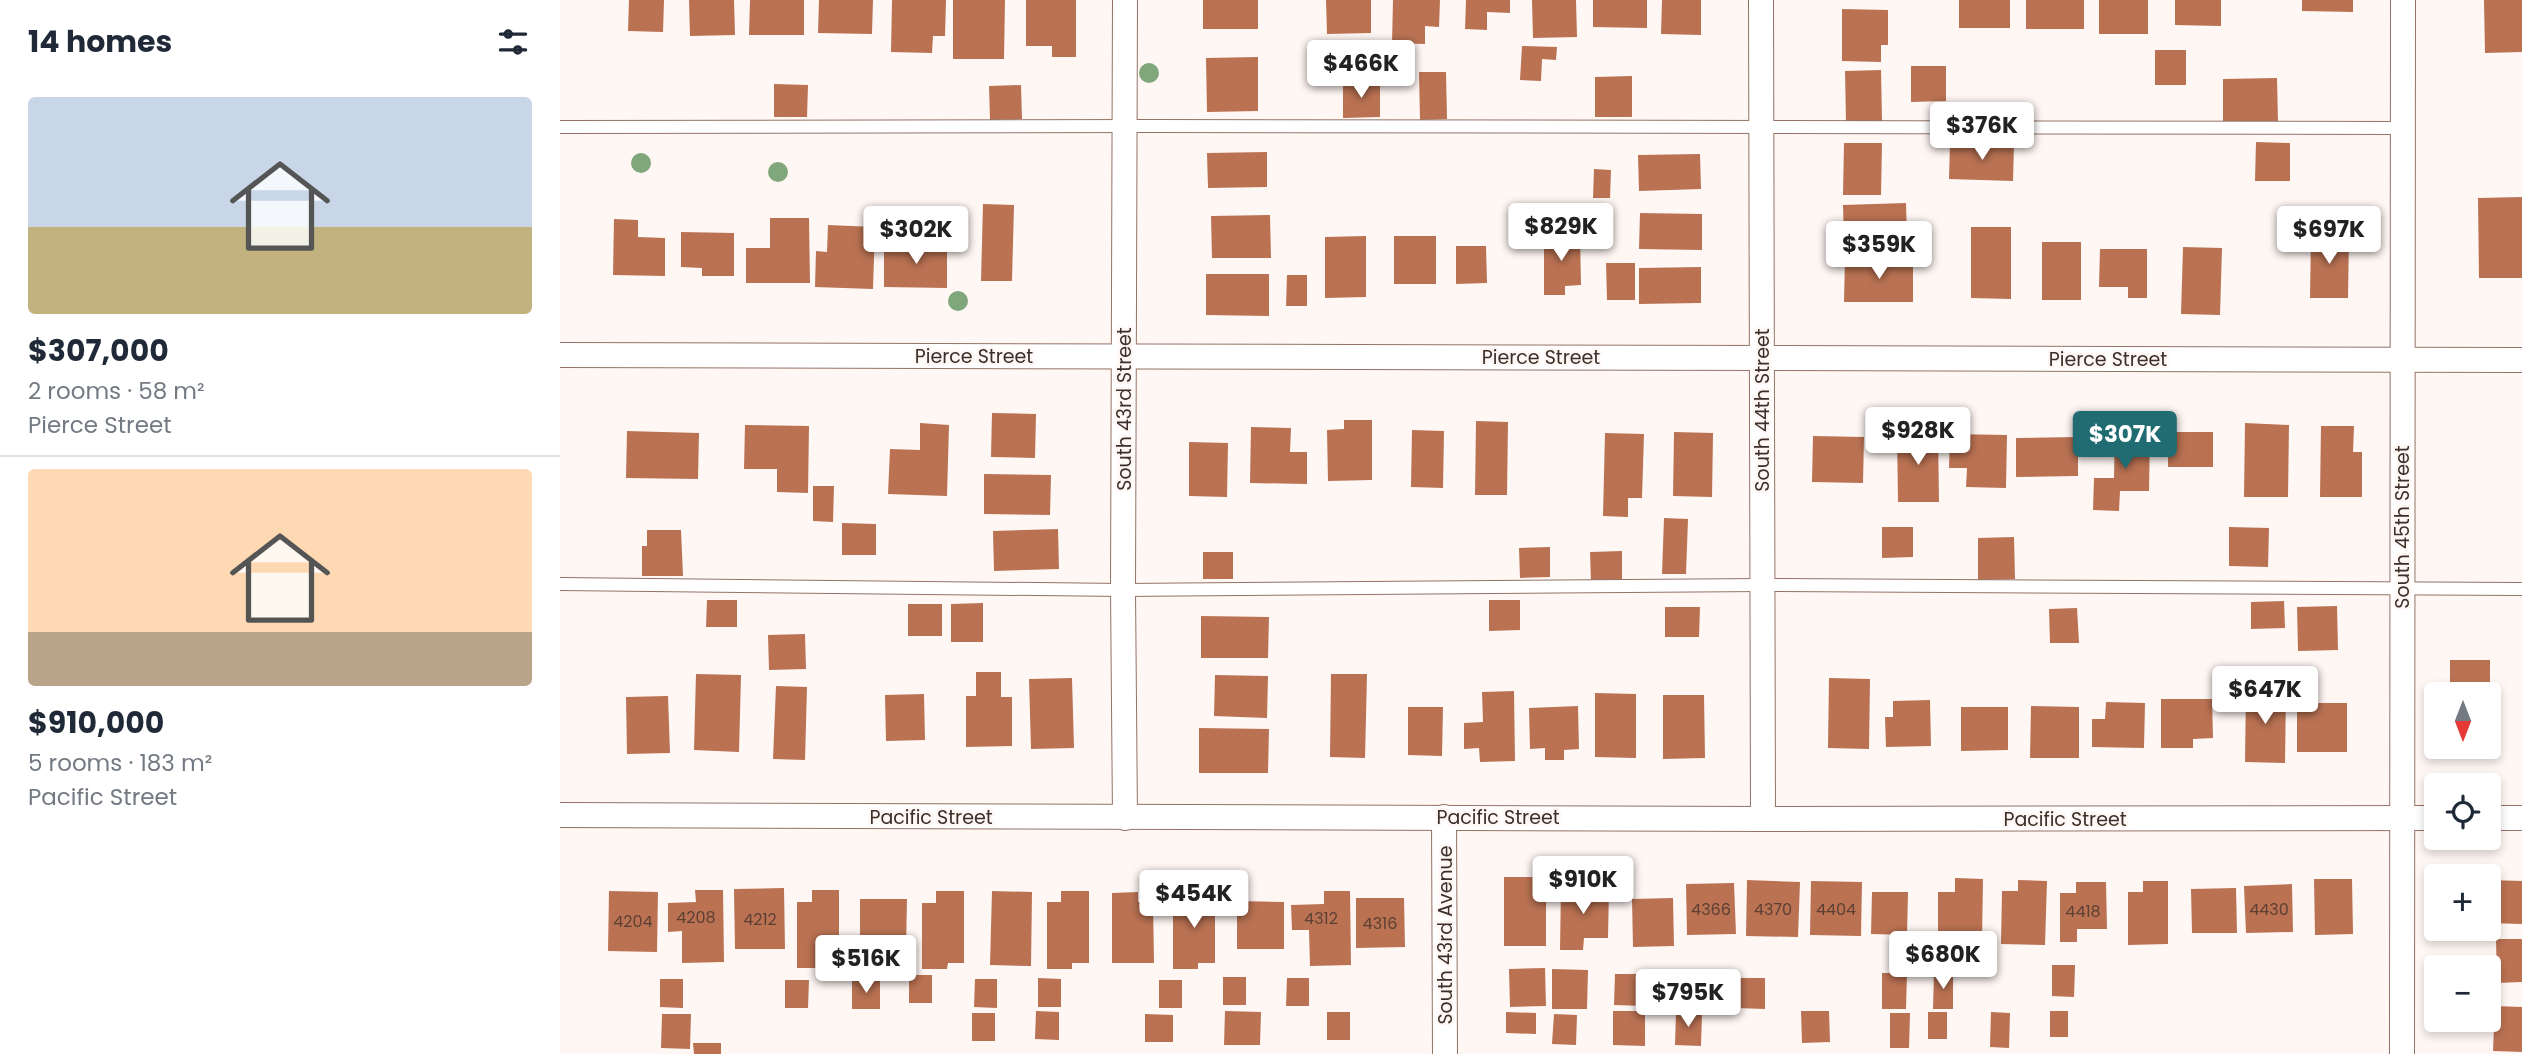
<!DOCTYPE html>
<html lang="en">
<head>
<meta charset="utf-8">
<style>
	:root { --surface:#fff; --page:#f2f2f3; --text:#1f2937; --muted:#747a83; --line:#e0e1e3; --accent:#206c72 }
	body { margin:0; font-family:Poppins,sans-serif; background:var(--page); color:var(--text); height:100vh; display:flex; flex-direction:column; font-size:26px; white-space:nowrap }
	* { box-sizing:border-box; margin:0 }
	p { font-size:23px; color:var(--muted) }
	.icon { flex:none; width:38px; height:38px; fill:none; stroke:currentColor; stroke-width:2; stroke-linecap:round; stroke-linejoin:round }
	.map { position:relative; flex:1; overflow:hidden }
	.panel { display:flex; flex-direction:column; background:var(--surface); width:560px }
	.panel>* { flex:none }
	.needle { width:46px; rotate:180deg }
	.tools { position:absolute; left:1864px; top:682px; display:grid; gap:14px }
	.tools a { display:grid; place-items:center; width:77px; height:77px; border-radius:7px; background:var(--surface); box-shadow:0 4px 10px #0003; font-size:35px }
	.price { position:absolute; translate:-50% -60px; padding:0 16px; border-radius:7px; background:#fff; color:#222; font-size:23px; line-height:46px; filter:drop-shadow(0 2px 4px #0008) }
	.price::after { content:''; position:absolute; left:50%; top:42px; width:21px; height:16px; margin-left:-10px; background:inherit; clip-path:polygon(0 0,100% 0,50% 100%) }
	.price.on { background:var(--accent); color:#fff }
	ul { padding:0; list-style:none }
	li { display:grid; align-content:center; gap:14px; height:371px; padding:0 28px }
	li+li { border-top:2px solid var(--line) }
	li span { display:grid; place-items:center; height:217px; border-radius:7px; color:#555 }
	li>.icon { margin-inline-start:auto }
	span .icon { width:126px; height:126px; fill:#fffc; stroke-width:1 }
	li b { font-size:30px }
	h2 { display:flex; justify-content:space-between; align-items:center; height:84px; padding:0 28px; font-size:30px }
	main { display:flex; flex:1; min-height:0 }
	.map>svg:first-child { display:block }
	.building { fill:#ba7253 }
	.lines { fill:none; stroke-linecap:round; stroke-linejoin:round }
	.service-casing { stroke:#937365; stroke-width:14 }
	.minor-casing { stroke:#937365; stroke-width:26 }
	.service { stroke:#fff; stroke-width:12 }
	.minor { stroke:#fff; stroke-width:24 }
	.tree { fill:#80a77c }
	.labels { text-anchor:middle; dominant-baseline:central; stroke-width:5; stroke-linejoin:round; paint-order:stroke }
	.number-label { font-size:16px; fill:#5c3f33 }
	.street-label { font-size:19px; fill:#3c2e28; stroke:#fff7f4 }
</style>
</head>
<body>
<main>
<section class="panel">
<h2>14 homes<svg class="icon" aria-label="filters" viewBox="0 0 24 24"><path d="M4 7h16M4 17h16"/><circle cx="9" cy="7" r="2"/><circle cx="15" cy="17" r="2"/></svg></h2>
<ul>
<li><span style="background:linear-gradient(#c9d6e8 60%,#c2b280 0)"><svg class="icon" aria-label="home" viewBox="0 0 24 24"><path d="M3 11l9-7 9 7M6 9v11h12V9"/></svg></span><div><b>$307,000</b><p>2 rooms · 58 m²</p><p>Pierce Street</p></div></li>
<li><span style="background:linear-gradient(#ffd9b3 75%,#b9a48a 0)"><svg class="icon" aria-label="home" viewBox="0 0 24 24"><path d="M3 11l9-7 9 7M6 9v11h12V9"/></svg></span><div><b>$910,000</b><p>5 rooms · 183 m²</p><p>Pacific Street</p></div></li>
</ul>
</section>
<div class="map">
<svg width="1962" height="1054" viewBox="0 0 1962 1054">
	<rect width="100%" height="100%" fill="#fff7f4"/>
	<g class="building">
		<polygon points="69,0 104,0 103,32 68,31"/>
		<polygon points="129,0 174,0 175,35 130,36"/>
		<polygon points="190,0 244,0 244,35 189,35"/>
		<polygon points="259,0 313,0 312,34 258,33"/>
		<polygon points="332,0 386,0 385,36 373,36 372,53 331,52"/>
		<polygon points="393,0 445,0 444,59 393,59"/>
		<polygon points="466,0 516,0 516,57 492,57 492,46 466,46"/>
		<rect x="643" y="0" width="55" height="29"/>
		<polygon points="766,0 811,0 811,33 767,34"/>
		<polygon points="833,0 880,0 879,27 865,26 865,44 832,43"/>
		<polygon points="906,0 950,0 950,13 927,12 927,30 905,29"/>
		<polygon points="972,0 1016,0 1017,37 973,38"/>
		<polygon points="1033,0 1087,0 1087,28 1033,27"/>
		<polygon points="1102,0 1141,0 1141,35 1101,34"/>
		<rect x="1399" y="0" width="51" height="28"/>
		<rect x="1466" y="0" width="58" height="29"/>
		<rect x="1539" y="0" width="49" height="34"/>
		<polygon points="1615,0 1661,0 1661,26 1615,25"/>
		<polygon points="1742,0 1793,0 1793,12 1742,11"/>
		<polygon points="1924,0 1962,0 1962,52 1925,53"/>
		<polygon points="1282,9 1328,10 1328,45 1321,45 1321,62 1282,61"/>
		<polygon points="962,46 997,47 996,60 982,59 981,81 960,80"/>
		<rect x="1595" y="50" width="31" height="35"/>
		<polygon points="698,57 698,111 647,112 646,58"/>
		<polygon points="1351,66 1386,66 1386,101 1351,102"/>
		<polygon points="1321,70 1322,121 1286,122 1285,71"/>
		<polygon points="859,72 886,72 887,119 860,120"/>
		<polygon points="1072,76 1072,117 1035,117 1035,77"/>
		<polygon points="1717,78 1718,122 1663,122 1663,79"/>
		<polygon points="820,82 820,117 783,118 783,83"/>
		<polygon points="214,84 248,85 247,117 214,117"/>
		<polygon points="461,85 462,119 430,120 429,86"/>
		<polygon points="1696,142 1730,143 1730,181 1695,181"/>
		<polygon points="1284,143 1322,143 1321,195 1283,195"/>
		<polygon points="1390,143 1454,144 1453,181 1389,179"/>
		<polygon points="707,152 707,187 648,188 647,153"/>
		<polygon points="1140,154 1141,189 1079,191 1078,155"/>
		<polygon points="1034,169 1051,170 1050,198 1033,198"/>
		<polygon points="1962,197 1962,278 1919,278 1918,198"/>
		<polygon points="1346,203 1347,239 1284,241 1283,205"/>
		<polygon points="423,204 454,205 452,281 421,281"/>
		<polygon points="1080,213 1142,214 1142,250 1079,249"/>
		<polygon points="710,215 711,258 652,258 651,216"/>
		<polygon points="210,218 249,218 250,283 186,283 186,248 210,248"/>
		<polygon points="54,219 78,220 78,237 105,238 105,276 53,275"/>
		<polygon points="268,225 315,227 313,289 255,287 256,251 267,252"/>
		<polygon points="1411,227 1451,227 1451,299 1411,298"/>
		<polygon points="121,232 174,233 174,276 142,276 142,268 121,267"/>
		<polygon points="1751,233 1789,234 1788,298 1750,298"/>
		<polygon points="984,235 1020,235 1021,285 1005,286 1005,295 984,295"/>
		<polygon points="806,236 806,297 765,298 765,237"/>
		<rect x="834" y="236" width="42" height="48"/>
		<rect x="1482" y="242" width="39" height="58"/>
		<polygon points="324,245 387,245 387,288 324,287"/>
		<polygon points="896,246 926,246 927,283 896,284"/>
		<polygon points="1623,247 1662,248 1660,315 1621,314"/>
		<polygon points="1540,249 1587,249 1587,298 1568,298 1568,287 1539,287"/>
		<polygon points="1285,259 1353,260 1353,302 1284,302"/>
		<polygon points="1046,263 1075,263 1075,300 1047,300"/>
		<polygon points="1141,267 1141,303 1079,304 1079,268"/>
		<polygon points="646,274 709,274 709,316 646,315"/>
		<polygon points="727,275 747,275 747,306 726,306"/>
		<polygon points="432,413 476,414 475,458 431,457"/>
		<polygon points="784,420 812,420 812,480 768,481 767,430 784,429"/>
		<polygon points="916,421 948,422 947,495 915,495"/>
		<polygon points="360,423 389,425 387,496 328,494 330,449 360,450"/>
		<polygon points="1685,423 1729,425 1728,497 1684,497"/>
		<polygon points="185,425 249,426 248,493 217,492 217,469 184,469"/>
		<polygon points="1761,426 1794,426 1793,452 1802,452 1802,497 1760,497"/>
		<polygon points="691,427 731,428 730,452 747,452 747,484 690,483"/>
		<polygon points="852,430 884,431 883,488 851,487"/>
		<polygon points="67,431 139,433 138,479 66,478"/>
		<polygon points="1378,431 1379,502 1338,502 1337,432"/>
		<polygon points="1114,432 1153,433 1152,497 1113,496"/>
		<polygon points="1555,432 1590,432 1589,491 1560,491 1559,511 1533,510 1534,478 1554,478"/>
		<rect x="1608" y="432" width="45" height="35"/>
		<polygon points="1045,433 1084,434 1082,498 1068,498 1068,517 1043,516"/>
		<polygon points="1390,434 1447,435 1446,488 1406,487 1407,468 1389,468"/>
		<polygon points="1253,436 1304,437 1303,483 1252,482"/>
		<polygon points="1518,437 1518,476 1456,477 1456,438"/>
		<polygon points="629,442 668,443 667,497 629,496"/>
		<polygon points="424,474 491,475 490,515 424,514"/>
		<polygon points="253,486 274,486 273,522 253,521"/>
		<polygon points="1104,518 1128,519 1126,574 1102,574"/>
		<polygon points="282,523 316,524 316,555 282,555"/>
		<polygon points="1322,527 1353,527 1353,557 1322,558"/>
		<polygon points="1669,527 1709,528 1708,567 1669,566"/>
		<polygon points="498,529 499,569 434,571 433,531"/>
		<polygon points="87,530 121,530 123,576 82,576 82,546 87,546"/>
		<polygon points="1454,537 1455,579 1418,580 1418,538"/>
		<polygon points="990,547 990,577 960,578 959,548"/>
		<polygon points="1062,551 1062,581 1031,582 1030,552"/>
		<rect x="643" y="552" width="30" height="27"/>
		<polygon points="147,600 177,600 177,627 146,627"/>
		<polygon points="929,600 960,600 960,630 929,631"/>
		<polygon points="1724,601 1725,628 1691,629 1691,602"/>
		<polygon points="423,603 423,642 391,642 391,604"/>
		<rect x="348" y="604" width="34" height="32"/>
		<polygon points="1777,606 1778,650 1738,651 1737,607"/>
		<polygon points="1105,607 1140,607 1139,637 1105,637"/>
		<polygon points="1517,608 1519,643 1490,643 1489,609"/>
		<polygon points="641,616 709,617 708,658 641,658"/>
		<polygon points="245,634 246,669 209,670 208,635"/>
		<rect x="1890" y="660" width="40" height="35"/>
		<polygon points="416,672 441,672 441,697 452,697 452,746 406,747 406,696 416,696"/>
		<polygon points="136,674 181,675 179,752 134,750"/>
		<polygon points="771,674 807,674 805,758 770,757"/>
		<polygon points="655,675 708,676 707,718 654,716"/>
		<polygon points="512,678 514,748 471,749 469,679"/>
		<polygon points="1269,678 1310,679 1309,749 1268,748"/>
		<polygon points="216,686 247,687 245,760 213,759"/>
		<polygon points="1686,690 1726,691 1725,763 1685,762"/>
		<polygon points="954,691 955,761 920,762 919,748 904,749 904,723 923,722 922,692"/>
		<polygon points="1035,693 1076,694 1076,758 1035,757"/>
		<polygon points="364,694 365,740 326,741 325,695"/>
		<polygon points="1103,695 1144,695 1145,758 1103,759"/>
		<polygon points="108,696 110,753 67,754 66,697"/>
		<polygon points="1601,699 1652,699 1653,738 1633,739 1633,748 1601,748"/>
		<polygon points="1370,700 1371,746 1326,747 1325,717 1333,717 1333,701"/>
		<polygon points="1546,702 1585,703 1584,748 1532,747 1532,719 1545,719"/>
		<rect x="1737" y="703" width="50" height="49"/>
		<polygon points="1018,706 1019,749 1004,750 1004,760 985,760 985,748 970,749 969,708"/>
		<polygon points="1471,706 1519,707 1519,758 1470,758"/>
		<polygon points="848,707 883,707 882,756 848,755"/>
		<polygon points="1401,707 1448,707 1448,750 1401,751"/>
		<polygon points="639,728 709,729 708,773 639,773"/>
		<rect x="944" y="877" width="42" height="69"/>
		<polygon points="1395,878 1423,879 1422,942 1378,942 1378,892 1395,892"/>
		<polygon points="1754,879 1792,879 1793,934 1755,935"/>
		<polygon points="1187,880 1240,882 1238,937 1186,936"/>
		<polygon points="1458,880 1487,881 1485,945 1441,944 1442,891 1458,891"/>
		<polygon points="1928,880 1962,881 1962,924 1928,923"/>
		<polygon points="1251,881 1302,882 1301,936 1250,935"/>
		<polygon points="1583,881 1608,881 1608,944 1568,945 1568,892 1583,892"/>
		<polygon points="1516,882 1546,882 1547,929 1517,929 1517,942 1500,942 1500,893 1516,893"/>
		<polygon points="1174,883 1176,934 1127,935 1126,884"/>
		<polygon points="1732,884 1733,932 1686,933 1684,886"/>
		<polygon points="1001,886 1049,888 1048,938 1024,938 1023,950 1000,950"/>
		<polygon points="224,888 225,949 175,949 174,889"/>
		<polygon points="1676,888 1677,933 1632,933 1631,889"/>
		<polygon points="135,890 163,890 164,962 122,963 122,931 108,932 108,903 136,902"/>
		<polygon points="252,890 279,890 279,962 257,962 257,968 237,968 237,902 252,902"/>
		<polygon points="49,891 98,892 97,952 48,951"/>
		<polygon points="376,891 404,891 404,963 388,963 387,969 362,969 362,903 376,903"/>
		<polygon points="432,891 472,892 471,966 430,965"/>
		<polygon points="501,891 529,891 529,963 512,963 512,969 487,969 487,902 501,902"/>
		<polygon points="627,891 655,891 655,963 638,963 638,969 613,969 613,902 627,902"/>
		<polygon points="764,891 790,891 791,965 750,966 749,930 732,930 731,905 764,904"/>
		<polygon points="578,892 578,902 593,902 594,963 552,963 552,893"/>
		<polygon points="1312,892 1348,892 1347,935 1311,934"/>
		<polygon points="796,898 844,898 845,947 796,948"/>
		<polygon points="1113,898 1114,946 1073,947 1072,899"/>
		<polygon points="300,899 347,899 346,947 300,947"/>
		<polygon points="677,901 724,902 724,949 677,949"/>
		<polygon points="1936,939 1962,939 1962,982 1937,983"/>
		<polygon points="1492,965 1515,965 1514,997 1492,996"/>
		<polygon points="985,968 986,1006 950,1007 949,969"/>
		<polygon points="992,969 1028,970 1027,1009 992,1009"/>
		<polygon points="1322,973 1347,973 1346,1009 1322,1009"/>
		<polygon points="1374,973 1393,974 1393,1009 1373,1009"/>
		<polygon points="1055,974 1087,974 1086,1006 1054,1005"/>
		<rect x="349" y="975" width="23" height="28"/>
		<rect x="663" y="977" width="23" height="28"/>
		<polygon points="478,978 501,979 501,1007 478,1007"/>
		<polygon points="727,978 749,978 749,1006 726,1006"/>
		<polygon points="1176,978 1205,978 1205,1009 1176,1008"/>
		<polygon points="100,979 123,979 123,1008 100,1007"/>
		<polygon points="415,979 437,979 437,1008 414,1007"/>
		<polygon points="225,980 249,980 248,1008 225,1008"/>
		<rect x="599" y="980" width="23" height="28"/>
		<rect x="292" y="981" width="28" height="28"/>
		<polygon points="1935,1006 1962,1007 1962,1052 1933,1051"/>
		<polygon points="476,1011 499,1012 499,1040 475,1039"/>
		<polygon points="665,1011 701,1012 700,1045 664,1045"/>
		<polygon points="1053,1011 1085,1011 1085,1046 1053,1045"/>
		<polygon points="1241,1011 1269,1011 1270,1042 1242,1043"/>
		<rect x="1490" y="1011" width="18" height="26"/>
		<rect x="767" y="1012" width="23" height="28"/>
		<polygon points="946,1012 976,1013 976,1034 946,1033"/>
		<polygon points="1116,1012 1142,1013 1141,1046 1115,1045"/>
		<rect x="1368" y="1012" width="19" height="27"/>
		<polygon points="1431,1012 1450,1013 1449,1048 1430,1047"/>
		<rect x="412" y="1013" width="23" height="28"/>
		<polygon points="1330,1013 1350,1013 1349,1048 1330,1048"/>
		<polygon points="102,1014 131,1014 130,1049 101,1048"/>
		<polygon points="585,1014 613,1015 613,1042 585,1042"/>
		<polygon points="994,1014 1017,1015 1016,1045 992,1044"/>
		<polygon points="133,1043 161,1043 161,1054 134,1054"/>
	</g>
	<g class="lines">
		<defs>
			<g id="service">
				<polyline points="0,127 592,126 1843,128"/>
				<polyline points="0,584 563,590 1202,585 1962,589"/>
			</g>
			<g id="minor">
				<polyline points="565,0 563,590 565,818"/>
				<polyline points="1201,0 1203,819"/>
				<polyline points="0,355 1962,360"/>
				<polyline points="0,815 1203,819 1876,818"/>
				<polyline points="884,817 885,1054"/>
				<polyline points="1928,818 1962,818"/>
				<polyline points="1842,1054 1843,0"/>
			</g>
		</defs>
		<use href="#service" class="service-casing"/>
		<use href="#minor" class="minor-casing"/>
		<use href="#service" class="service"/>
		<use href="#minor" class="minor"/>
	</g>
	<g class="tree">
		<circle cx="589" cy="73" r="10"/>
		<circle cx="81" cy="163" r="10"/>
		<circle cx="218" cy="172" r="10"/>
		<circle cx="398" cy="301" r="10"/>
	</g>
	<g class="labels">
		<g class="number-label">
			<text x="1151" y="909">4366</text>
			<text x="1213" y="909">4370</text>
			<text x="1276" y="909">4404</text>
			<text x="1709" y="909">4430</text>
			<text x="1523" y="911">4418</text>
			<text x="136" y="917">4208</text>
			<text x="761" y="918">4312</text>
			<text x="200" y="919">4212</text>
			<text x="73" y="921">4204</text>
			<text x="820" y="923">4316</text>
		</g>
		<g class="street-label">
			<text x="414" y="356">Pierce Street</text>
			<text x="981" y="357">Pierce Street</text>
			<text x="1548" y="359">Pierce Street</text>
			<text transform="translate(564 409) rotate(-90)">South 43rd Street</text>
			<text transform="translate(1202 410) rotate(-90)">South 44th Street</text>
			<text transform="translate(1842 527) rotate(-90)">South 45th Street</text>
			<text x="371" y="817">Pacific Street</text>
			<text x="938" y="817">Pacific Street</text>
			<text x="1505" y="819">Pacific Street</text>
			<text transform="translate(885 935) rotate(-90)">South 43rd Avenue</text>
		</g>
	</g>
</svg>
<div class="tools">
<a><svg class="needle" viewBox="-14 -14 28 28"><path d="M0-13l5 13h-10z" fill="#e53935"/><path d="M0 13l5-13h-10z" fill="#747a83"/></svg></a>
<a><svg class="icon" aria-label="locate" viewBox="0 0 24 24"><circle cx="12" cy="12" r="6"/><path d="M12 2v4M12 18v4M2 12h4M18 12h4"/></svg></a>
<a>+</a>
<a>−</a>
</div>
<b class="price" style="left:801px;top:100px">$466K</b>
<b class="price" style="left:1422px;top:162px">$376K</b>
<b class="price" style="left:1001px;top:263px">$829K</b>
<b class="price" style="left:356px;top:266px">$302K</b>
<b class="price" style="left:1769px;top:266px">$697K</b>
<b class="price" style="left:1319px;top:281px">$359K</b>
<b class="price" style="left:1358px;top:467px">$928K</b>
<b class="price on" style="left:1565px;top:471px">$307K</b>
<b class="price" style="left:1705px;top:726px">$647K</b>
<b class="price" style="left:1023px;top:916px">$910K</b>
<b class="price" style="left:634px;top:930px">$454K</b>
<b class="price" style="left:1383px;top:991px">$680K</b>
<b class="price" style="left:306px;top:995px">$516K</b>
<b class="price" style="left:1128px;top:1029px">$795K</b>
</div>
</main>
</body>
</html>
